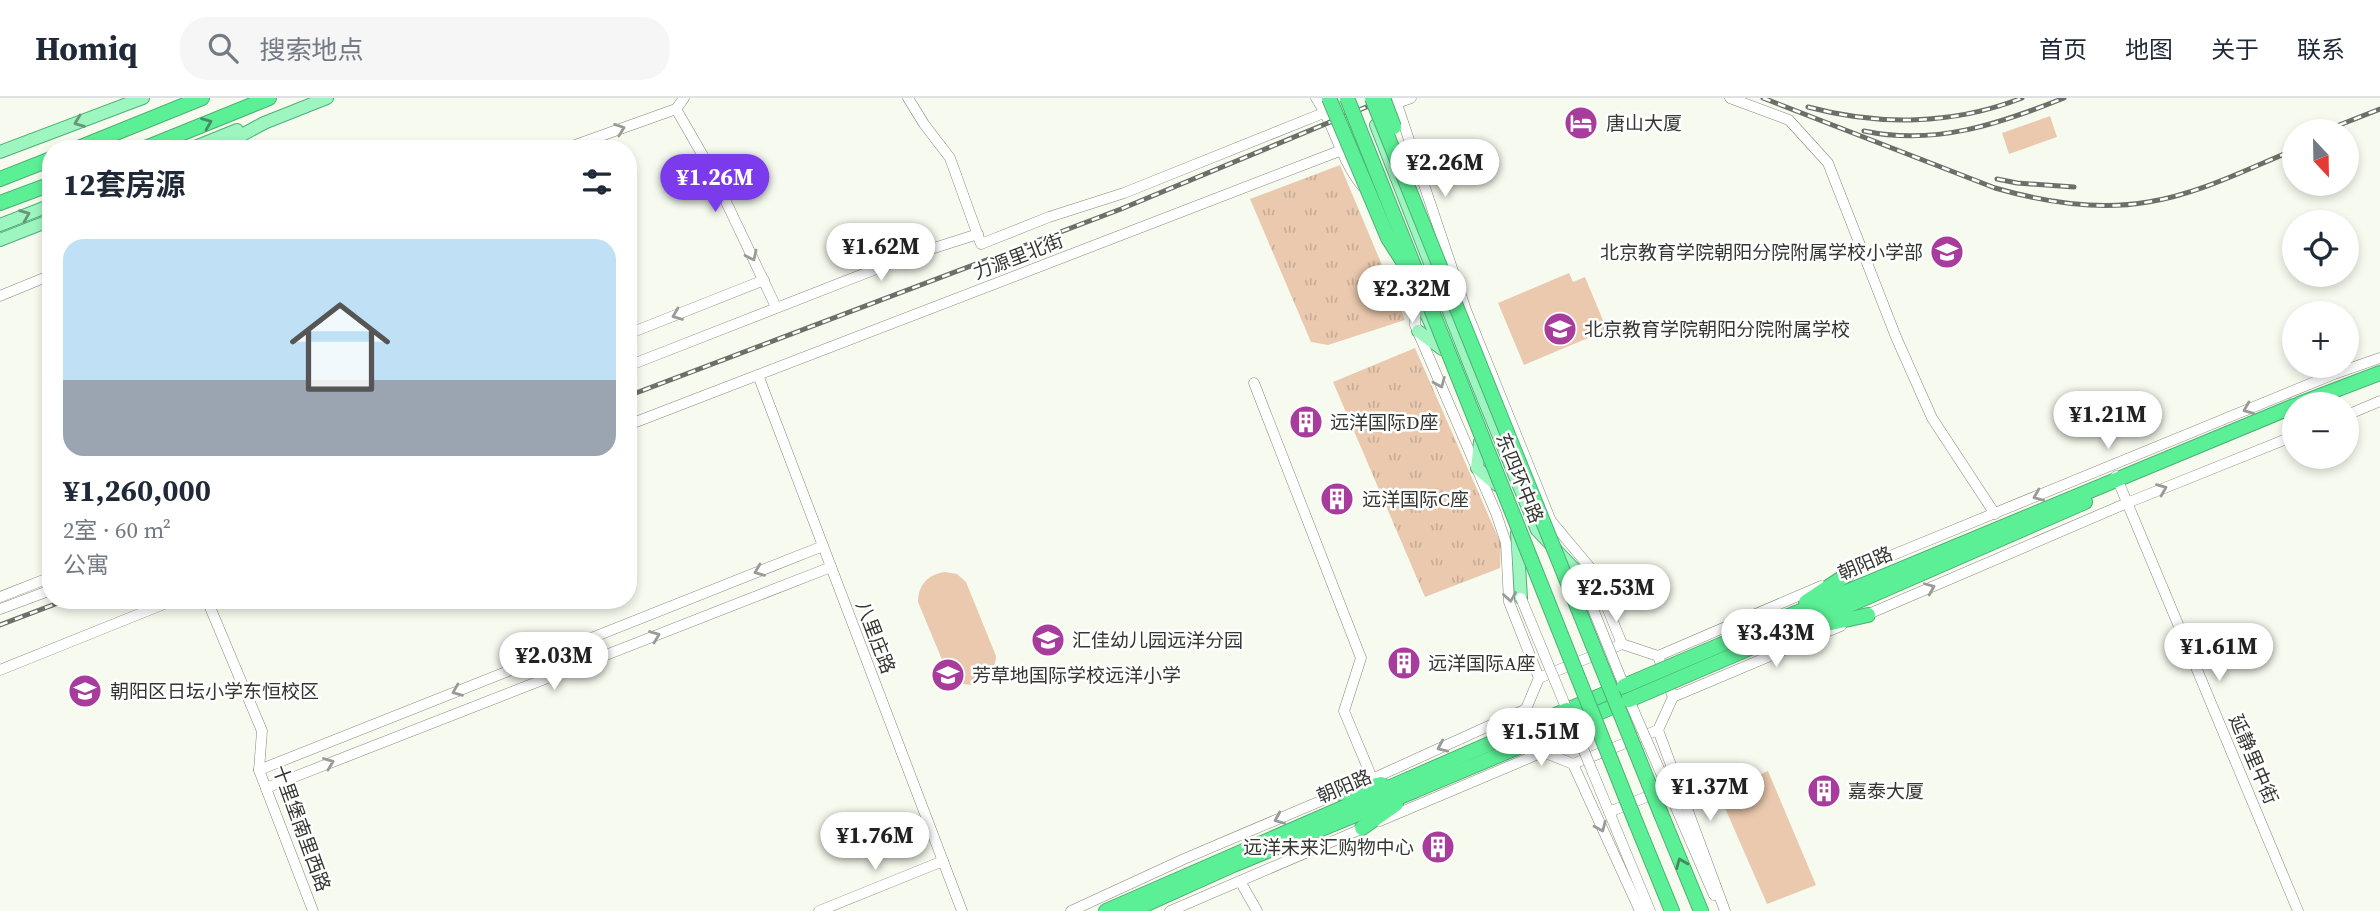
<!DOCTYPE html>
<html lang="zh">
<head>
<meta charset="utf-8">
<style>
	:root { --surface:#fff; --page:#f6f6f7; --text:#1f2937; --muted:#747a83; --line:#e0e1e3; --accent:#7c3aed }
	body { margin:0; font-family:"Source Serif 4","Noto Sans SC",serif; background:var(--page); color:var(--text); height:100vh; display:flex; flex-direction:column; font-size:26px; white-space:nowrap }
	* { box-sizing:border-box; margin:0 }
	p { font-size:23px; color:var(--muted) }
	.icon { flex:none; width:38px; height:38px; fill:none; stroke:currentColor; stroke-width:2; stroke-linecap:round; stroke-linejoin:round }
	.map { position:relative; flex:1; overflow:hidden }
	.panel { position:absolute; left:42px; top:42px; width:595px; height:469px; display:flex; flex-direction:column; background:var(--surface); border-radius:28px; box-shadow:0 4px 10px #0003 }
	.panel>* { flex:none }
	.needle { width:46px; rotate:158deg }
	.buttons { position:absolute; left:2282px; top:21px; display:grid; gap:14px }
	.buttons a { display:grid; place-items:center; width:77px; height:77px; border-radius:50%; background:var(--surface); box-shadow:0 4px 10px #0003; font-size:35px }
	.price { position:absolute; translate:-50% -60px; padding:0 16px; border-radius:24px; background:#fff; color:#222; font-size:23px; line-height:46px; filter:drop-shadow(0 2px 4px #0008) }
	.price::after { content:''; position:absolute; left:50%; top:42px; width:21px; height:16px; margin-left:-10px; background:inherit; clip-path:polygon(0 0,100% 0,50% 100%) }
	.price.current { background:var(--accent); color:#fff }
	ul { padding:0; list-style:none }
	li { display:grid; align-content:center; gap:14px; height:371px; padding:0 21px }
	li+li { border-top:2px solid var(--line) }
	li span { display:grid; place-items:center; height:217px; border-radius:21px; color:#555 }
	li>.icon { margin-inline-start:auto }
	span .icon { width:126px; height:126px; fill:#fffc; stroke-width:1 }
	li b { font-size:30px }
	h2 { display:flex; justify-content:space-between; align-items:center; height:84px; padding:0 21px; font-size:30px }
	header { display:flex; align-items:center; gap:42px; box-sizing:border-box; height:98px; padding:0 35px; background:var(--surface); border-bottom:2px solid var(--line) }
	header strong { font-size:33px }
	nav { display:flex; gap:38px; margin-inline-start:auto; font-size:24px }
	.search { width:490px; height:63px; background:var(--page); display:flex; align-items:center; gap:18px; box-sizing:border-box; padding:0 24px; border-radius:28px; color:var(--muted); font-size:26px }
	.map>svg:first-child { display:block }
	.grass { fill:#eac9ae }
	.park { fill:url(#park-tufts) }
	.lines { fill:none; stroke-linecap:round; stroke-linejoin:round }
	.minor-casing { stroke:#83887c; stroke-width:11 }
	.major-casing { stroke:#4eaf73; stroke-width:14 }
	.highway-casing { stroke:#4eaf73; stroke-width:16 }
	.minor { stroke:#fff; stroke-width:10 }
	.major { stroke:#9df6c0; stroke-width:12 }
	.highway { stroke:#5cf096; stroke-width:14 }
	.rail-casing { stroke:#6c6f68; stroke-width:5 }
	.rail { stroke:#fff; stroke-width:2.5; stroke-dasharray:8; stroke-linecap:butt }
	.minor-bridge-casing { stroke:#83887c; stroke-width:11; stroke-linecap:butt }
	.highway-bridge-casing { stroke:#4eaf73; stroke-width:16; stroke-linecap:butt }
	.minor-bridge { stroke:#fff; stroke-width:10 }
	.highway-bridge { stroke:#5cf096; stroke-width:14 }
	.oneway { stroke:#699679 }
	.oneway2 { stroke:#478a5f }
	.oneway3 { stroke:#9a9b98 }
	.labels { text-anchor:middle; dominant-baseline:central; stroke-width:5; stroke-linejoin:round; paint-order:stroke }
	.poi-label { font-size:19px; fill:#353732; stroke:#fff; text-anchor:start }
	.street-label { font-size:19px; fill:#353732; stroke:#fff }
</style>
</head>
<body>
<header>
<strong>Homiq</strong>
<div class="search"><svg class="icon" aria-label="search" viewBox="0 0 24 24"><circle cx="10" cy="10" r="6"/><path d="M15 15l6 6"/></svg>搜索地点</div>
<nav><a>首页</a><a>地图</a><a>关于</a><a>联系</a></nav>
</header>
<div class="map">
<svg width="2380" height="813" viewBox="0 0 2380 813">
	<defs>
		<pattern id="park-tufts" width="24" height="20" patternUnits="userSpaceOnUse" patternTransform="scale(1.75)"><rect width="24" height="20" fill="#eac9ae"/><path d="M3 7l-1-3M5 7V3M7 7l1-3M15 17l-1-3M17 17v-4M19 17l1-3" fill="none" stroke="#c9ad96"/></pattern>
	</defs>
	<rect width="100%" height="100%" fill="#f7fbef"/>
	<g class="grass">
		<polygon points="2050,18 2057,39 2009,56 2002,35"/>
		<polygon points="1569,175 1573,184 1585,179 1607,232 1524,267 1498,205"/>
		<path d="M945 474 957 476 966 484 996 558C995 585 966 597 948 576L918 504C918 487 928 476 945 474Z"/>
		<polygon points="1768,673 1816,787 1767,806 1718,694"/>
	</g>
	<g class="park">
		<polygon points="1340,67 1405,222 1328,247 1311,244 1250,101"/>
		<polygon points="1415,250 1501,446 1500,470 1425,499 1333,284"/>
	</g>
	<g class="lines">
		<defs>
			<g id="minor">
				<polyline points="908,0 924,26 950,60 981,146 1049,119 1124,95 1326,14"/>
				<path d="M1316 0C1335 28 1341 63 1363 89"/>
				<polyline points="1395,0 1466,212 1551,423 1592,472 1622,546"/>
				<polyline points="1730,0 1789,22 1828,65 1896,239 1932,320 1995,416"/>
				<polyline points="1397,5 1411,0"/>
				<polyline points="676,11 710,70 776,209"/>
				<polyline points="564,51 676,11 684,0"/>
				<polyline points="1416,197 1415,227 1496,415 1506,445 1509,504 1539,580"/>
				<polyline points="0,198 51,177"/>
				<polyline points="628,236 764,182"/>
				<polyline points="628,268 912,157 978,136"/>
				<polyline points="758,277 962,813"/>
				<polyline points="1254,285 1361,560 1344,613 1372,680"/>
				<polyline points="2347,317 2380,303"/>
				<polyline points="628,327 1342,52"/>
				<polyline points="2116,378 2298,813"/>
				<polyline points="1844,477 2334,276 2380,260"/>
				<polyline points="0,499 51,479"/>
				<polyline points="207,502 262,633 259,672 313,813"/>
				<polyline points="0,511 51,492"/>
				<polyline points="1864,518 2127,405 2294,338"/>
				<polygon points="1622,546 1658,558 1673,599 1658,632 1573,666 1543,654 1526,611 1539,580"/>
				<polyline points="1658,558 1821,488"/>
				<polyline points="0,572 174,502"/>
				<polyline points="1673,599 1841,528"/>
				<polyline points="1658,632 1725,813"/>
				<polyline points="1650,650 1714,797"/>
				<polyline points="1573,666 1640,813"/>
				<polyline points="259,672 823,448"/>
				<polyline points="1593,675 1650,813"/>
				<polyline points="1361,686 1526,611"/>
				<polyline points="266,690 831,469"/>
				<polyline points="1609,714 1666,691"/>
				<polyline points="1380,723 1543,654"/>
				<polyline points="1240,783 1257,813"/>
				<polyline points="819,813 943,763"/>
				<polyline points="1071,813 1184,761 1344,693"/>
				<polyline points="1170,813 1366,729"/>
			</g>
			<g id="major">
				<polyline points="1376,27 1473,275 1537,432 1579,476"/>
				<polyline points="190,51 237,32"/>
				<polyline points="216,51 264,25 327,0"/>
				<polyline points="0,54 143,0"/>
				<polyline points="0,127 51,107"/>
				<polyline points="0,142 51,122"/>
				<polyline points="1405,170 1434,233"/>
				<polyline points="1418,233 1442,251"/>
				<polyline points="1480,344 1477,370 1497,387"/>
				<polyline points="1517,435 1521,500"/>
			</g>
			<g id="highway">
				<polyline points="76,51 202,0"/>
				<polyline points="143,51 269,0"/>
				<polyline points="0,81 51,61"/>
				<polyline points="0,105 51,86"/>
				<polyline points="2299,306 2380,275"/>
				<polyline points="1806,504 1848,476"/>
				<polyline points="1779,522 2294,308"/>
				<polyline points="1817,528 1868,517"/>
				<polyline points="1785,535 2085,404"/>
				<polyline points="1567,612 1623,588"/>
				<polyline points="1573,626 1626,603"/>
				<polyline points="1341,695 1381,686"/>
				<polyline points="1661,716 1701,813"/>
				<polyline points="1636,725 1672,813"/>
				<polyline points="1362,730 1396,706"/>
				<polyline points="1106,813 1409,681"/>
				<polyline points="1131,813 1233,767 1414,693"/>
			</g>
		</defs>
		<use href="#minor" class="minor-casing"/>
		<use href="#major" class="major-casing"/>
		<use href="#highway" class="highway-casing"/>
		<use href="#minor" class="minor"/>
		<use href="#major" class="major"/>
		<use href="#highway" class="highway"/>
		<defs>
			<g id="rail">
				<path d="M1763 0 1995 90C2044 104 2097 113 2148 104 2199 96 2247 71 2294 52"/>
				<path d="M1808 9C1879 28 1953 27 2022 0"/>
				<path d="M1864 33C1935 48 1999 26 2064 0"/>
				<polyline points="2324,33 2380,11"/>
				<polyline points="1997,81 2017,85 2074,89"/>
				<polyline points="628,298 1121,111 1388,0"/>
				<polyline points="0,527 66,502"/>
			</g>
		</defs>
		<use href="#rail" class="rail-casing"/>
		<use href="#rail" class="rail"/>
		<defs>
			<g id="minor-bridge">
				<polyline points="1579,476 1624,588"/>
				<polyline points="1521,500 1567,612"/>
				<polyline points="1629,602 1650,650"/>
				<polyline points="1573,626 1593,675"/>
			</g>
			<g id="highway-bridge">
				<polyline points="1329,0 1388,140 1413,179"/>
				<polyline points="1347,0 1636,725"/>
				<polyline points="1372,0 1661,716"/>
				<polyline points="1383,0 1394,29"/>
				<polyline points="1624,588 1779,522"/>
				<polyline points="1629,602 1785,535"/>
				<polyline points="1409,681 1567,612"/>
				<polyline points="1414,693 1573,626"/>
			</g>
		</defs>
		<use href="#minor-bridge" class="minor-bridge-casing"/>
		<use href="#highway-bridge" class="highway-bridge-casing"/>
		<use href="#minor-bridge" class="minor-bridge"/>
		<use href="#highway-bridge" class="highway-bridge"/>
	</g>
	<defs><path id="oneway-chevron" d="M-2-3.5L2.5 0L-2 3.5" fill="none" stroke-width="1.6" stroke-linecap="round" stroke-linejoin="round" transform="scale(1.75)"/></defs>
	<g class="oneway">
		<use href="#oneway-chevron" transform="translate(79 24) rotate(159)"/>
		<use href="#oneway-chevron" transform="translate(25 117) rotate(-22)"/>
	</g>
	<g class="oneway2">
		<use href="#oneway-chevron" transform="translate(207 25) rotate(-22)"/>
		<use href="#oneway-chevron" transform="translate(1681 765) rotate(-112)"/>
	</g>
	<g class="oneway3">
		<use href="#oneway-chevron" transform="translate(620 31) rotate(-20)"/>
		<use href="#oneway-chevron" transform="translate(752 158) rotate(65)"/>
		<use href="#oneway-chevron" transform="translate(677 217) rotate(158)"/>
		<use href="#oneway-chevron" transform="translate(1440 285) rotate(67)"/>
		<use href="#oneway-chevron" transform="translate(2248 311) rotate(158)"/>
		<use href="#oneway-chevron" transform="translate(2162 391) rotate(-22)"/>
		<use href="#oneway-chevron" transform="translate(2038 398) rotate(157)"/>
		<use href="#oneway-chevron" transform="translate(759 473) rotate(158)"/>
		<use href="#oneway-chevron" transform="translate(1930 490) rotate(-23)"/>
		<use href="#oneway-chevron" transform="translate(1510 499) rotate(81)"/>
		<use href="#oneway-chevron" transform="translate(655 538) rotate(-21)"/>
		<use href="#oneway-chevron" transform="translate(457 593) rotate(158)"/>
		<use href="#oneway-chevron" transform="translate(1442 649) rotate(156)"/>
		<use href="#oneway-chevron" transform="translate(329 665) rotate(-21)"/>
		<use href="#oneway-chevron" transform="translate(1279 721) rotate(157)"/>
		<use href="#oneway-chevron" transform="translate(1601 729) rotate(66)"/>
	</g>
	<defs>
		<symbol id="hotel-disc" viewBox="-11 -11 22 22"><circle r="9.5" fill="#a73c9c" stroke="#fff"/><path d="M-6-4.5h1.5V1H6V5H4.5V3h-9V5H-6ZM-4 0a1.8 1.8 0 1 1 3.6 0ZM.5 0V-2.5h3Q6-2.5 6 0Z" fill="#fff"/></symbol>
		<symbol id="school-disc" viewBox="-11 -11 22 22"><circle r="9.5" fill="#a73c9c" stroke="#fff"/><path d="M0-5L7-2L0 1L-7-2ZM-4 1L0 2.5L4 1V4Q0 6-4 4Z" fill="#fff"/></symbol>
		<symbol id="building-disc" viewBox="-11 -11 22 22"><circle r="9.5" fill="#a73c9c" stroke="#fff"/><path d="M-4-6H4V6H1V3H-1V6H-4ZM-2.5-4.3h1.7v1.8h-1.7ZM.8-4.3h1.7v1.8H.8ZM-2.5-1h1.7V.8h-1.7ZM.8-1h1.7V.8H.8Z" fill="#fff"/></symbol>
	</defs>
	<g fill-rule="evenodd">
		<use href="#hotel-disc" x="1562" y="6" width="38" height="38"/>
		<use href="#school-disc" x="1928" y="135" width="38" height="38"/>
		<use href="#school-disc" x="1541" y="212" width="38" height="38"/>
		<use href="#building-disc" x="1287" y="305" width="38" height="38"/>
		<use href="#building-disc" x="1318" y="382" width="38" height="38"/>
		<use href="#school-disc" x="1029" y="523" width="38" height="38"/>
		<use href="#building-disc" x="1385" y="546" width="38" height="38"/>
		<use href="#school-disc" x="929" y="558" width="38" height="38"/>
		<use href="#school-disc" x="66" y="574" width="38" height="38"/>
		<use href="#building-disc" x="1805" y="674" width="38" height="38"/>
		<use href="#building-disc" x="1419" y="730" width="38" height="38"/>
	</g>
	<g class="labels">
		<g class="poi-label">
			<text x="1606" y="25">唐山大厦</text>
			<text x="1923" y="154" text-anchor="end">北京教育学院朝阳分院附属学校小学部</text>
			<text x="1584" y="231">北京教育学院朝阳分院附属学校</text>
			<text x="1330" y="324">远洋国际D座</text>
			<text x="1362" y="401">远洋国际C座</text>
			<text x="1072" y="542">汇佳幼儿园远洋分园</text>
			<text x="1428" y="565">远洋国际A座</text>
			<text x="972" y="577">芳草地国际学校远洋小学</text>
			<text x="110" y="593">朝阳区日坛小学东恒校区</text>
			<text x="1848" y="693">嘉泰大厦</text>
			<text x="1414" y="749" text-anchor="end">远洋未来汇购物中心</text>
		</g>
		<g class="street-label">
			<text transform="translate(1018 158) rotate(-21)">力源里北街</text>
			<text transform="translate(1520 380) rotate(68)">东四环中路</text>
			<text transform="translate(1865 465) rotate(-23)">朝阳路</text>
			<text transform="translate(876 539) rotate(69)">八里庄路</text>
			<text transform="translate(2254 661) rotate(67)">延静里中街</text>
			<text transform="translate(1344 688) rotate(-23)">朝阳路</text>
			<text transform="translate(302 730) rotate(70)">十里堡南里西路</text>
		</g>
	</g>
</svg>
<div class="buttons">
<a><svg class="needle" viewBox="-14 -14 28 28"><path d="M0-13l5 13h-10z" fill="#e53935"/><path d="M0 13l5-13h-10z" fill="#747a83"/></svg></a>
<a><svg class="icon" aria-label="locate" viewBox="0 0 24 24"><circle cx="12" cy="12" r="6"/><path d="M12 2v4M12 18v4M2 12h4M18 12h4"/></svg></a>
<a>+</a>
<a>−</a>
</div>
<b class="price" style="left:1445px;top:101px">¥2.26M</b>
<b class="price current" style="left:715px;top:116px">¥1.26M</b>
<b class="price" style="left:881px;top:185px">¥1.62M</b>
<b class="price" style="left:1412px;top:227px">¥2.32M</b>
<b class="price" style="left:2108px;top:353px">¥1.21M</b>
<b class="price" style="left:1616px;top:526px">¥2.53M</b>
<b class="price" style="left:1776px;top:571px">¥3.43M</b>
<b class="price" style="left:2219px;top:585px">¥1.61M</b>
<b class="price" style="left:554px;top:594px">¥2.03M</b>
<b class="price" style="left:1541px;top:670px">¥1.51M</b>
<b class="price" style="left:1710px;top:725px">¥1.37M</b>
<b class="price" style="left:875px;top:774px">¥1.76M</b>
<section class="panel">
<h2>12套房源<svg class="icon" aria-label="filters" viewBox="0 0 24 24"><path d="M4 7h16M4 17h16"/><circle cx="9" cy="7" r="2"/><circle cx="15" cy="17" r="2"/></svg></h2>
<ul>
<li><span style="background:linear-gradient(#bfe0f5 65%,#9aa5b1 0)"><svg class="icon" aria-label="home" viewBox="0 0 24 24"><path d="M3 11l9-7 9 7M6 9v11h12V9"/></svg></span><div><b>¥1,260,000</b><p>2室 · 60 m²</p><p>公寓</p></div></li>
</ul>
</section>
</div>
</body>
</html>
